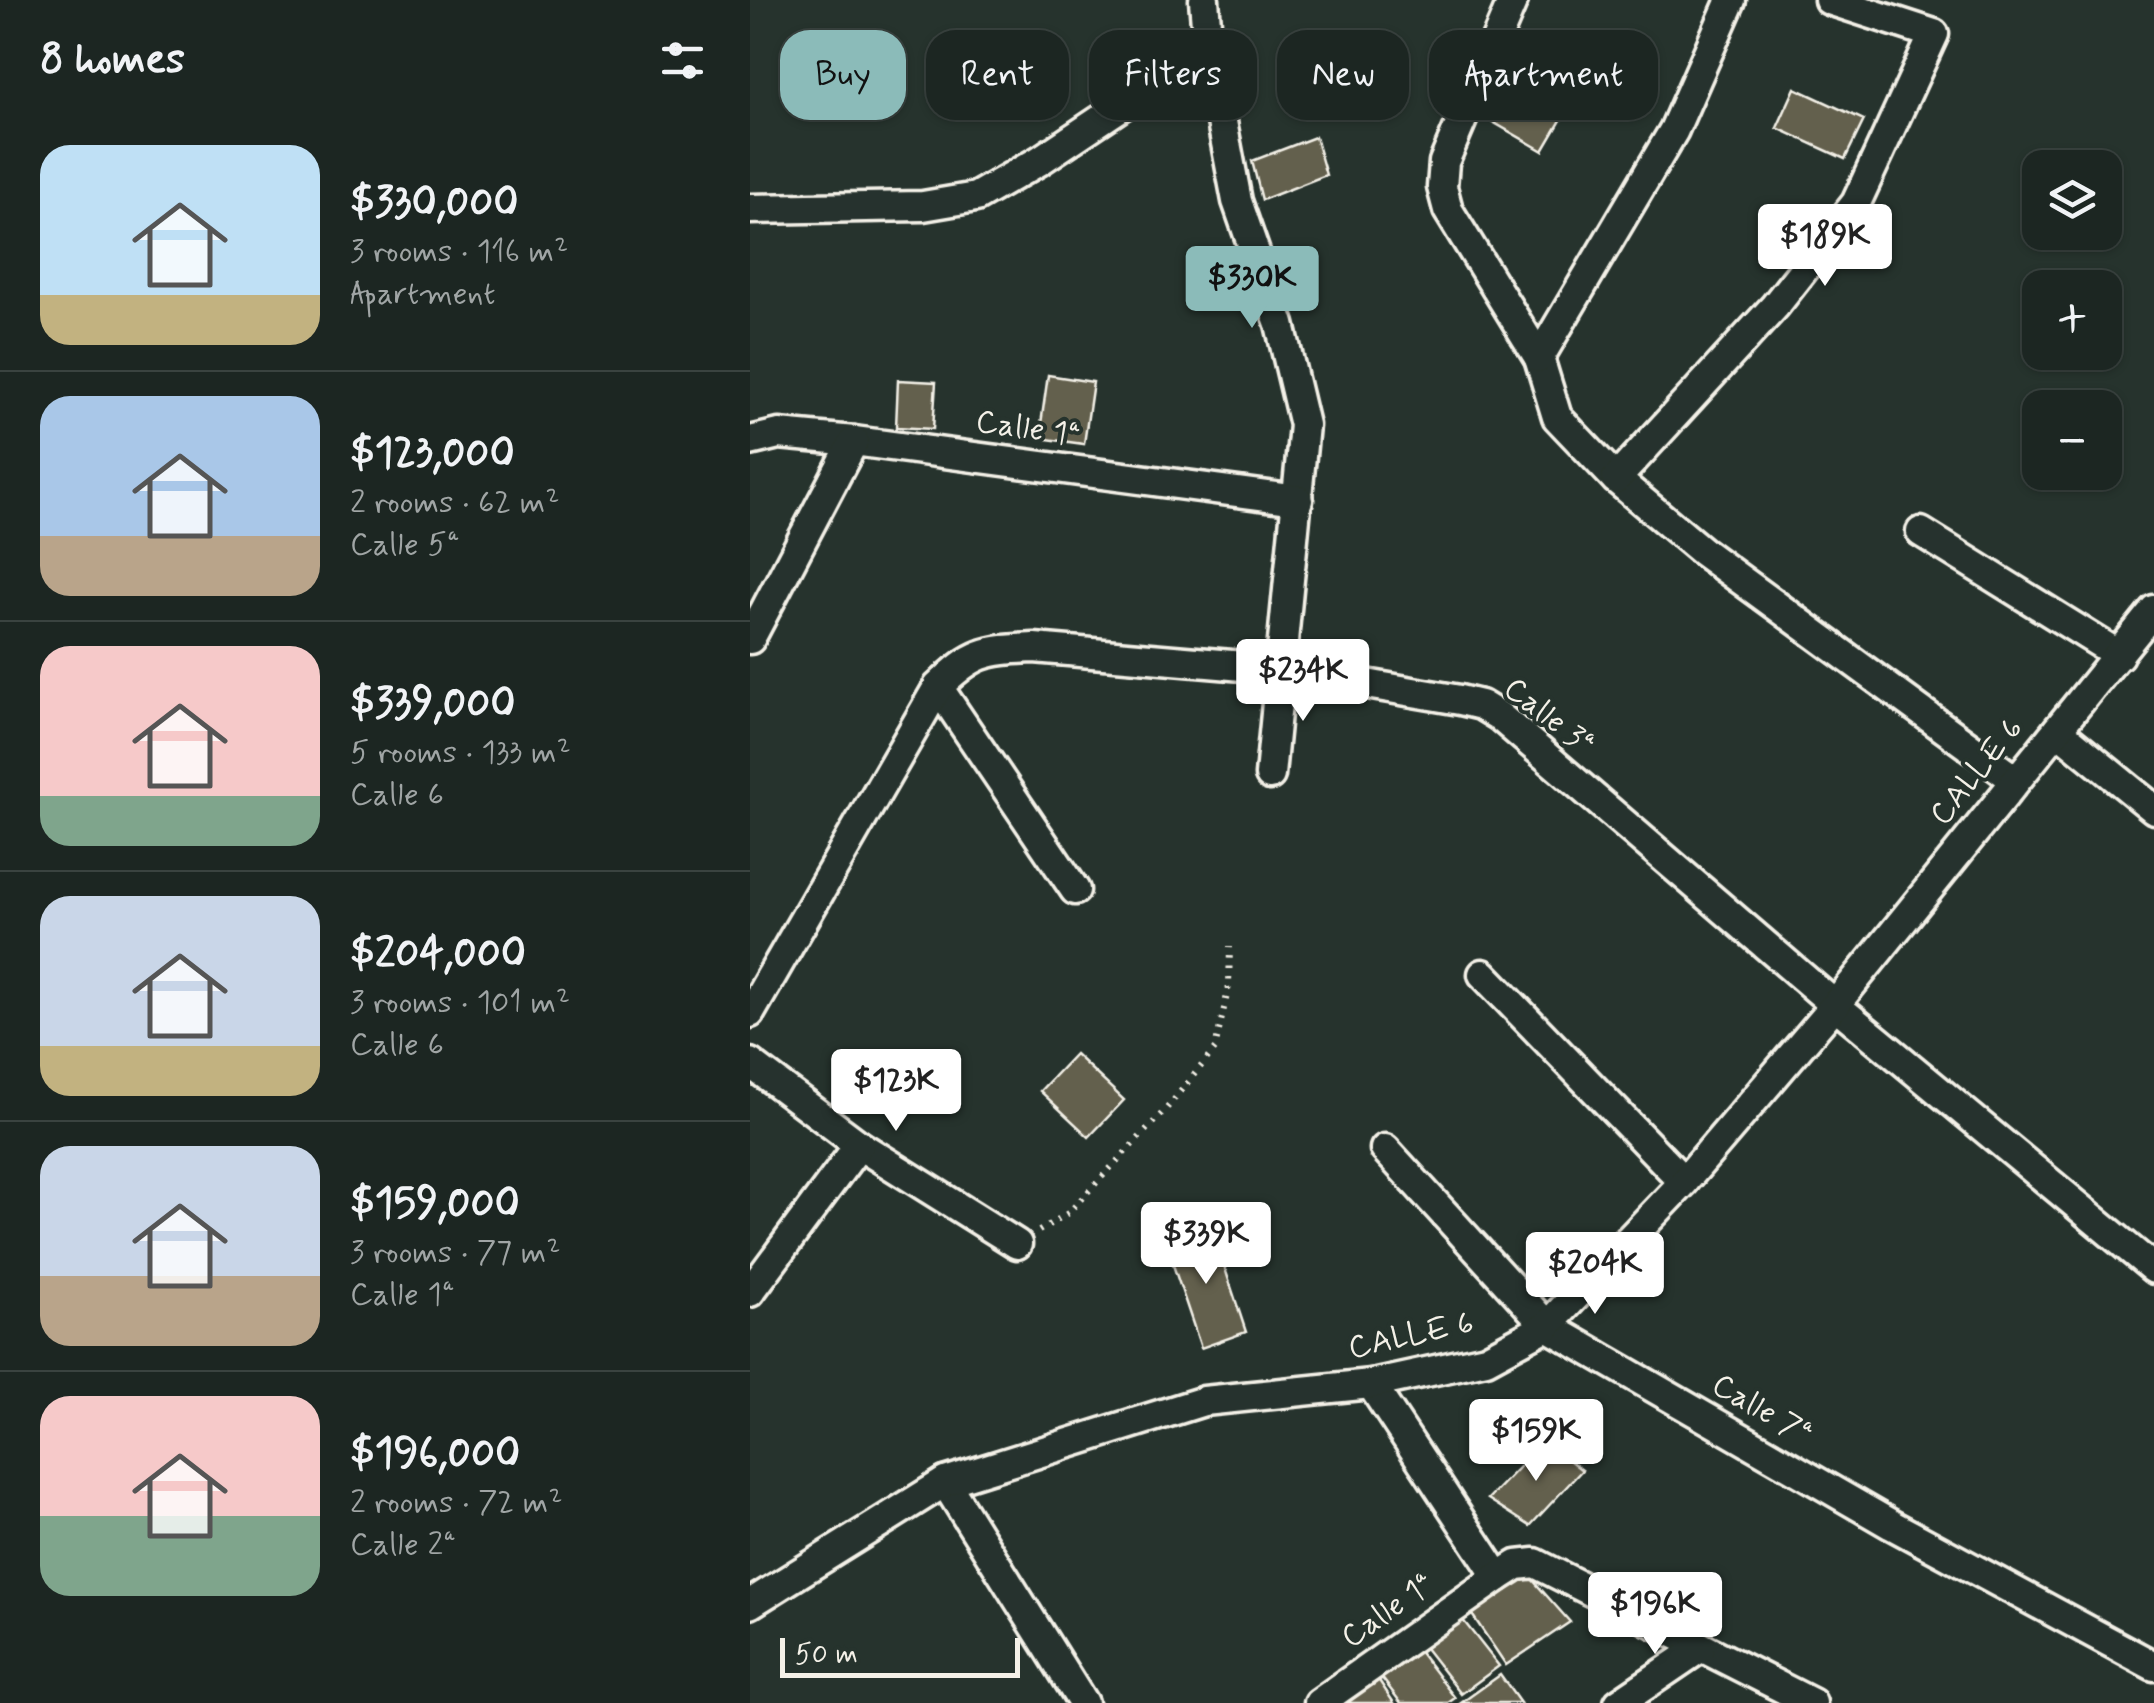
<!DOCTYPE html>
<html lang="en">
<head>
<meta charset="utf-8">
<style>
	:root { --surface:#1c2622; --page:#29322f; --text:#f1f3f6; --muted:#a0a5a5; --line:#3a4340; --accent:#8bbbb9 }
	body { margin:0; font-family:Mynerve,sans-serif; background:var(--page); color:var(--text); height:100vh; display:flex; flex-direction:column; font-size:38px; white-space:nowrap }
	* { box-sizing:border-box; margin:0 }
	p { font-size:32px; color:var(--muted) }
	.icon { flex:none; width:55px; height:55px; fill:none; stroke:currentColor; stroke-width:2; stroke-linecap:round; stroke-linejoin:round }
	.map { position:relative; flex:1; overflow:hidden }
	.panel { display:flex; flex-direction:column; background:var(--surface); width:750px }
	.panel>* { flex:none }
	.banner { position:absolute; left:30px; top:30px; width:950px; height:90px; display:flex; gap:20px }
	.buttons { position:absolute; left:1272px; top:150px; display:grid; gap:20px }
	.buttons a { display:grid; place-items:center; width:100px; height:100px; border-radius:20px; background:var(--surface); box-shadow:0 2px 8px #0004,0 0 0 2px var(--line); font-size:50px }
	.scale { position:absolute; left:30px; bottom:25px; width:240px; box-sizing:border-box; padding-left:10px; border:5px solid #f4f1e8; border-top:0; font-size:28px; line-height:35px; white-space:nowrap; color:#f4f1e8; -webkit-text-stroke:8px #26332d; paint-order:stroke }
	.price { position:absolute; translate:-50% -85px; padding:0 22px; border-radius:10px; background:#fff; color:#222; font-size:32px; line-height:65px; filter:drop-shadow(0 2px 5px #0008) }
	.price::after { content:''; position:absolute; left:50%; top:60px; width:30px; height:22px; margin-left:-15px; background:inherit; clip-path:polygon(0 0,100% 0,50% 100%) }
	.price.selected { background:var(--accent); color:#111 }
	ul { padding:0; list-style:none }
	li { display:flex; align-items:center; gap:30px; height:250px; padding:0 40px }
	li+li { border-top:2px solid var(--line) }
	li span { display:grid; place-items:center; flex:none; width:280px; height:200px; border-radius:30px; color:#555 }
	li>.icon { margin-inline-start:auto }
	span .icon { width:120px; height:120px; fill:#fffc; stroke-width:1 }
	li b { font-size:42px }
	h2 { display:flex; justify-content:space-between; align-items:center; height:120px; padding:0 40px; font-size:42px }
	.chip { padding:0 35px; border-radius:30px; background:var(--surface); box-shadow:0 2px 8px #0004,0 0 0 2px var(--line); font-size:35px; line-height:90px }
	.chip.selected { background:var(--accent); color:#111 }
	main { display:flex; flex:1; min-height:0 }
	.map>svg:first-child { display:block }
	.building { fill:#64614e; stroke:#f4f1e8; stroke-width:2.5 }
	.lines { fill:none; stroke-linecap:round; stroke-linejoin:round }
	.minor-casing { stroke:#f4f1e8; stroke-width:35 }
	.path { stroke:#f4f1e8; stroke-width:6; stroke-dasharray:2.5 8; stroke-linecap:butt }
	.minor { stroke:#26332d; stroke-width:28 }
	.labels { text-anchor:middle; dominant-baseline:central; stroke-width:8; stroke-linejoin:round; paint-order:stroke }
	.street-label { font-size:32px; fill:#f4f1e8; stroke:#26332d }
</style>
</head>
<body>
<main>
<section class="panel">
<h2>8 homes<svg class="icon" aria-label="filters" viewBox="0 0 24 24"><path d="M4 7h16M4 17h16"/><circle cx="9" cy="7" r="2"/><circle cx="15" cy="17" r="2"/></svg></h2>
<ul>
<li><span style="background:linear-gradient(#bfe0f5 75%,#c2b280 0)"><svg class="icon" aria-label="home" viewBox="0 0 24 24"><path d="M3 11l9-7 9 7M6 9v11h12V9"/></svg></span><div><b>$330,000</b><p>3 rooms · 116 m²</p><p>Apartment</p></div></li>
<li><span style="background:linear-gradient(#a9c7e8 70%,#b9a48a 0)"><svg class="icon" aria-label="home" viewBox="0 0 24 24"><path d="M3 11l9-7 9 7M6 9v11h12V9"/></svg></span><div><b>$123,000</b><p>2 rooms · 62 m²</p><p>Calle 5ª</p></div></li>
<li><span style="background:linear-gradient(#f6c9c9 75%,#7fa58c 0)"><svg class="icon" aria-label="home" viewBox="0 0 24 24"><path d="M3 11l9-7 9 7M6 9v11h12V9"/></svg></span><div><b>$339,000</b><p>5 rooms · 133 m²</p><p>Calle 6</p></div></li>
<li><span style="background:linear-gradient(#c9d6e8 75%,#c2b280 0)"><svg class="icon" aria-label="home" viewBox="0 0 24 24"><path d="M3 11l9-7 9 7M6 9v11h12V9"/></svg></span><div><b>$204,000</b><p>3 rooms · 101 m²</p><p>Calle 6</p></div></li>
<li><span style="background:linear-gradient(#c9d6e8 65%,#b9a48a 0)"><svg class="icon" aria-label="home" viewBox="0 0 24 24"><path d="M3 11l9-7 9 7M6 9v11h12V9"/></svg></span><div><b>$159,000</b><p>3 rooms · 77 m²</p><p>Calle 1ª</p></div></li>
<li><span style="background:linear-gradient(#f6c9c9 60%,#7fa58c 0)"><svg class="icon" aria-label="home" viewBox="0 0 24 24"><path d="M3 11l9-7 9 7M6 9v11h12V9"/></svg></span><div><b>$196,000</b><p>2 rooms · 72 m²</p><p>Calle 2ª</p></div></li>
</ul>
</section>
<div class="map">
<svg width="1404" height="1703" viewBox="0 0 1404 1703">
	<rect width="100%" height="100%" fill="#26332d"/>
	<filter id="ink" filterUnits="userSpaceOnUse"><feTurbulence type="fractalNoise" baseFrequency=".01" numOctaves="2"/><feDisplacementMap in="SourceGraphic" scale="20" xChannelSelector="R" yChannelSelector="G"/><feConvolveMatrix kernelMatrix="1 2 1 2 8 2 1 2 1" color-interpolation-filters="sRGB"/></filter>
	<g filter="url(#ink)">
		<g class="building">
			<polygon points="760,77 817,110 793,151 736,118"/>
			<polygon points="1045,88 1114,120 1095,159 1027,128"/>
			<polygon points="565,137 576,175 512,200 502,161"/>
			<polygon points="298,375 343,382 334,444 289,438"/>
			<polygon points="148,380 186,382 183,429 146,427"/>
			<polygon points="325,1054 374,1100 339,1137 290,1091"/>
			<polygon points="461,1226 496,1332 451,1348 415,1241"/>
			<polygon points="794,1441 832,1470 780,1526 738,1499"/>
			<polygon points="773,1569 820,1622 756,1665 721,1613 746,1586"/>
			<polygon points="712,1619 749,1666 711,1694 675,1648"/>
			<polygon points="665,1646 705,1698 698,1703 651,1703 628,1673"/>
			<polygon points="750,1675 770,1703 711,1703"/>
			<polygon points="626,1676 644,1703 588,1703"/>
		</g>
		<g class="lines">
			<defs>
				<g id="minor">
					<polyline points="454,0 458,48 487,201 530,324 554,425 520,775"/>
					<polyline points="763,0 694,162 692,187 698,210 789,358 807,417 866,479 953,552 1265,780"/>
					<polyline points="0,209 173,206 226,197 289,161 458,48"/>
					<polyline points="789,358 924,130 981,0"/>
					<polyline points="0,441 29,434 104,441 548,500"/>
					<polyline points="866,479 1025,306 1106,203 1184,34 1079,0"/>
					<polyline points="1171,532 1369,655"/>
					<polyline points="0,639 104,441"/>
					<polyline points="188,687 325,890"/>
					<polyline points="1307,730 1404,809"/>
					<polyline points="733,974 934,1182"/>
					<path d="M0 1013 188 687C223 652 235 650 284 648L528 669 710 700 731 705 749 716 1085 1005 1404 1269"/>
					<polyline points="0,1063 109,1145 267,1244"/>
					<polyline points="635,1149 797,1326 1142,1525 1404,1666"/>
					<polyline points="0,1292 109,1145"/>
					<polyline points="621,1384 748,1577"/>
					<polyline points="195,1482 333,1703"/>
					<polyline points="0,1604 195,1482 454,1401 621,1384 736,1359 797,1326 934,1182 1085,1005 1404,610"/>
					<polyline points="569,1703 748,1577 767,1565 785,1563 1062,1703"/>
					<polyline points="869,1703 950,1648"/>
				</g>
			</defs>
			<use href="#minor" class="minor-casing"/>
			<polyline class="path" points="289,1231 318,1213 417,1108 465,1049 479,986 480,947"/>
			<use href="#minor" class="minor"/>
		</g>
	</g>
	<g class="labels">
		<g class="street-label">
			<text transform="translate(278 429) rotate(8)">Calle 1ª</text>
			<text transform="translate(799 717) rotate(38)">Calle 3ª</text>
			<text transform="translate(1227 772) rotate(-51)">CALLE 6</text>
			<text transform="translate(661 1336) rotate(-12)">CALLE 6</text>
			<text transform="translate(1012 1410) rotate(30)">Calle 7ª</text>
			<text transform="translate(638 1611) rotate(-35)">Calle 1ª</text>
		</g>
	</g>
</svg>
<div class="buttons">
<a><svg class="icon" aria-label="layers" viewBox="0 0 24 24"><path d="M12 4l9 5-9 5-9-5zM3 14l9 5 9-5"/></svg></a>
<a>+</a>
<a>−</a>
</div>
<div class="scale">50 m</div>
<b class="price" style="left:1075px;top:289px">$189K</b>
<b class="price selected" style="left:502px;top:331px">$330K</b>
<b class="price" style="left:553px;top:724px">$234K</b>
<b class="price" style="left:146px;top:1134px">$123K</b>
<b class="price" style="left:456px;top:1287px">$339K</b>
<b class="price" style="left:845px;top:1317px">$204K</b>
<b class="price" style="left:786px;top:1484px">$159K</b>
<b class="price" style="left:905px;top:1657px">$196K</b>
<div class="banner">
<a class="chip selected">Buy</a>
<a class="chip">Rent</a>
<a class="chip">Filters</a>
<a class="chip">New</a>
<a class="chip">Apartment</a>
</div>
</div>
</main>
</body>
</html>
